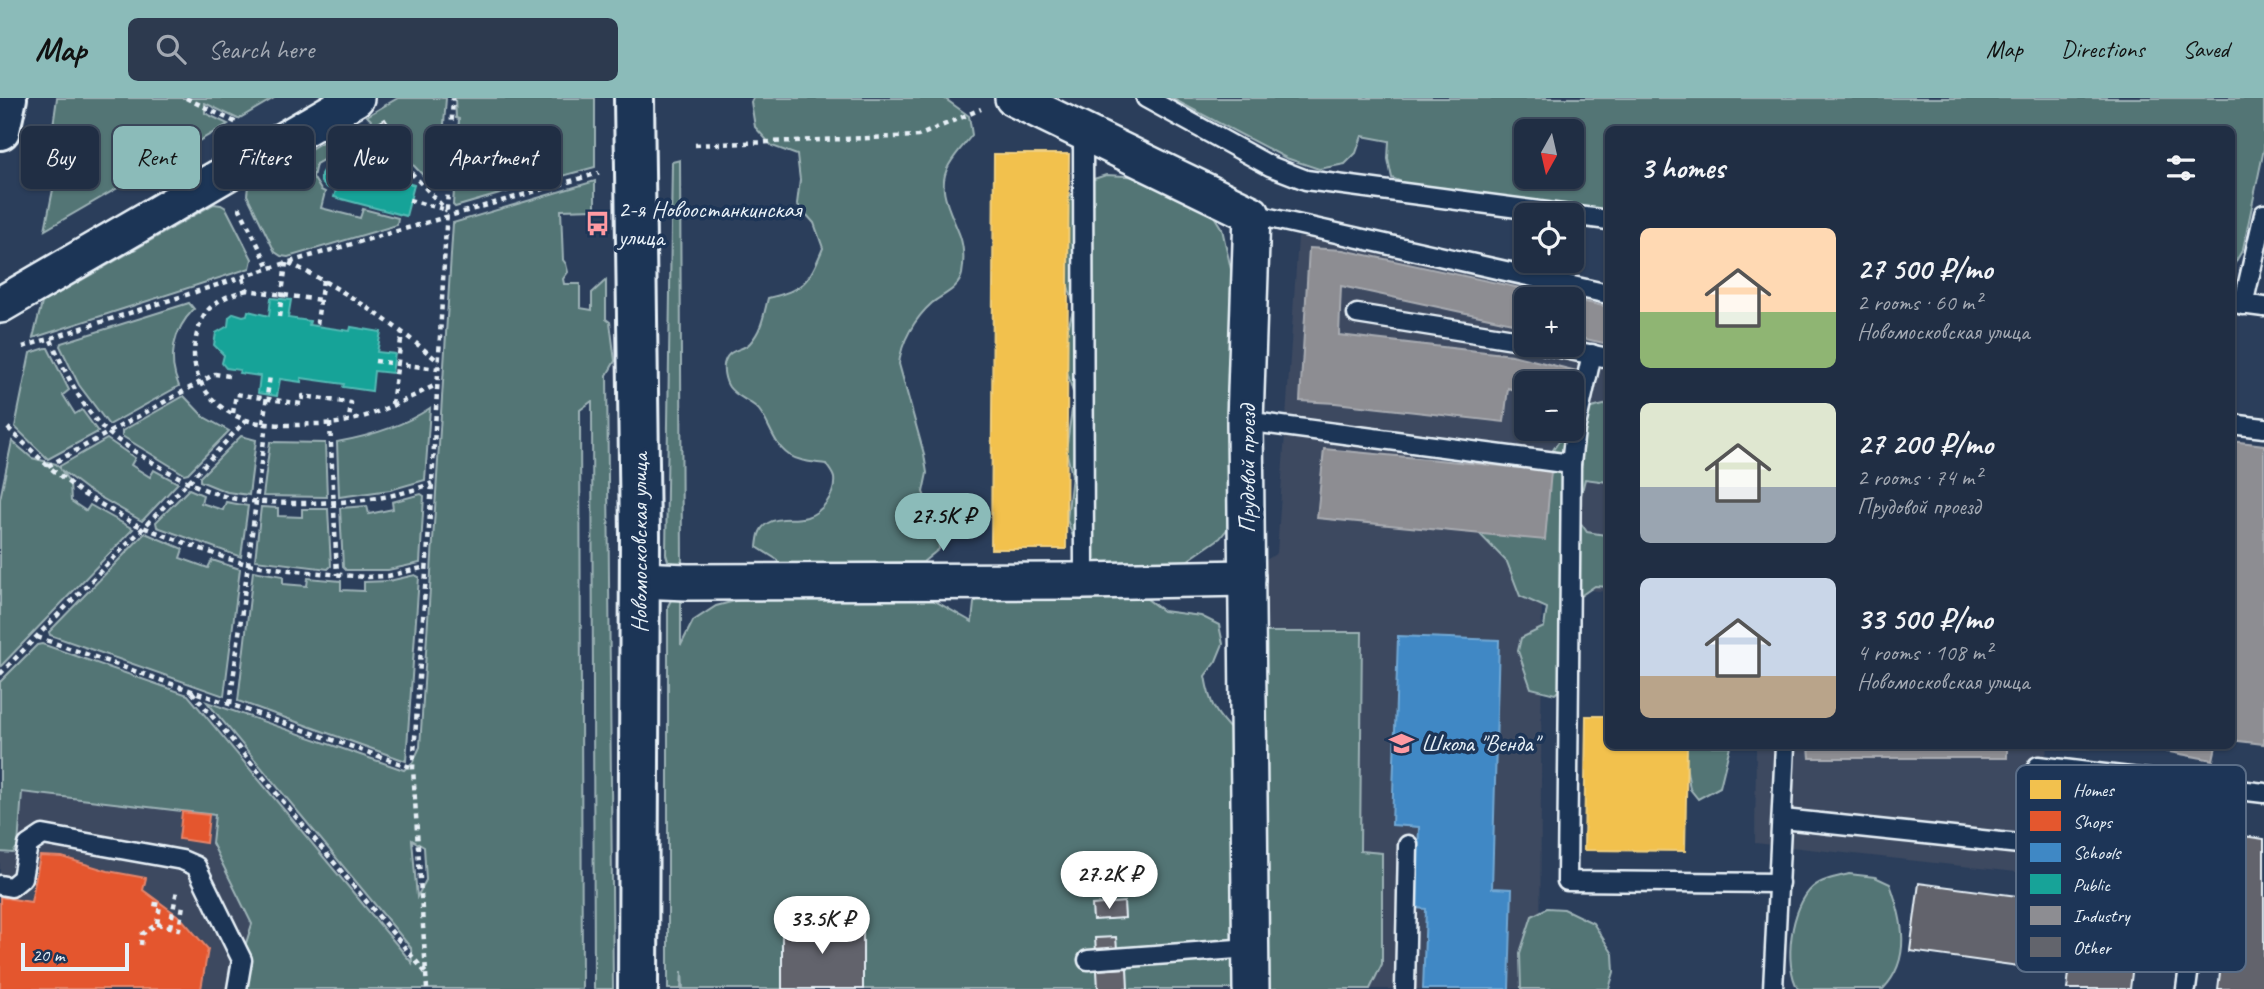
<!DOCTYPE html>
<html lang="en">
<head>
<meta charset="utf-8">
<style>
	:root { --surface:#202e44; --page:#2d3a4f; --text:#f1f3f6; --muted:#a2a8b2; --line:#3d4a5d; --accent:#8bbbb9 }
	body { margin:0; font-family:Caveat,sans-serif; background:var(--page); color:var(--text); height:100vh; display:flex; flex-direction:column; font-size:26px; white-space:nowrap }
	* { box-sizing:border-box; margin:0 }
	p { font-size:23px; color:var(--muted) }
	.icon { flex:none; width:38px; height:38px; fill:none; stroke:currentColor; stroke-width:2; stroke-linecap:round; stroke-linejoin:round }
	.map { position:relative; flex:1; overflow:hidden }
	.details { position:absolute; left:1605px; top:28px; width:630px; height:623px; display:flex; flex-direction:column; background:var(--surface); border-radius:10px; box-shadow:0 2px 5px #0004,0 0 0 2px var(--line) }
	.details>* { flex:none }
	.hud { position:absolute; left:21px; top:28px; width:665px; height:63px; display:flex; gap:14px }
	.needle { width:46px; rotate:188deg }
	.fabs { position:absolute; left:1514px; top:21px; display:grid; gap:14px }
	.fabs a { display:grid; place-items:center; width:70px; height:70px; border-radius:10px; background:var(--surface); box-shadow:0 2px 5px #0004,0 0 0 2px var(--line); font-size:35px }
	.scale { position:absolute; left:21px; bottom:18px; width:108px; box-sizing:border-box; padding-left:7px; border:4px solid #e8f1f8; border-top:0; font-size:19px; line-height:24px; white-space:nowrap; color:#e8f1f8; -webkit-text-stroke:5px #1d3557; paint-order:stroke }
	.price { position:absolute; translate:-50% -60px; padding:0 16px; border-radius:24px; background:#fff; color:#222; font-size:23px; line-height:46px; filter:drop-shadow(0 2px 4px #0008) }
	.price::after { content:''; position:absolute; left:50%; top:42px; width:21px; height:16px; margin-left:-10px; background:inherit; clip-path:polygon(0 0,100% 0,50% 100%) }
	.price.current { background:var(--accent); color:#111 }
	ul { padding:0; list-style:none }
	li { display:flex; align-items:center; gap:21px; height:175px; padding:0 35px }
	li span { display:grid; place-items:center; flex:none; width:196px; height:140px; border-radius:10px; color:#555 }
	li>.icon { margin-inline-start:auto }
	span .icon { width:84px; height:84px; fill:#fffc; stroke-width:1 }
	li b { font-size:30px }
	h2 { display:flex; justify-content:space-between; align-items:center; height:84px; padding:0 35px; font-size:30px }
	.chip { padding:0 24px; border-radius:10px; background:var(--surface); box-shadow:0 2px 5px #0004,0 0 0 2px var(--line); font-size:24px; line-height:63px }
	.chip.current { background:var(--accent); color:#111 }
	header { display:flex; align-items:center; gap:42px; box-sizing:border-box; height:98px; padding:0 35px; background:var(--accent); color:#111 }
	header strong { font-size:33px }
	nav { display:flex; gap:38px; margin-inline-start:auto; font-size:24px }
	.search { width:490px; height:63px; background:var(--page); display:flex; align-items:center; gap:18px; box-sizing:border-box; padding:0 24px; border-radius:10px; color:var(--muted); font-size:26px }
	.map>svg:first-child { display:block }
	.built { fill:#3c4960; fill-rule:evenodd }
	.green { fill:#527474; stroke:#9db2b6; stroke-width:2; fill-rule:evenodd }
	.homes { fill:#f2c14e; stroke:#efcf81; stroke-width:2 }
	.shops { fill:#e4572e; stroke:#e5856b; stroke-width:2 }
	.schools { fill:#3f88c5; stroke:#72a8d4; stroke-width:2 }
	.public { fill:#17a398; stroke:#56bab5; stroke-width:2 }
	.industry { fill:#8d8d92; stroke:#a8abb1; stroke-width:2 }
	.building { fill:#62646c; stroke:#e8f1f8; stroke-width:2 }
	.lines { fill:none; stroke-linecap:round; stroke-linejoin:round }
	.service-casing { stroke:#e8f1f8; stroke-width:23 }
	.minor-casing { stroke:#e8f1f8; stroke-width:40 }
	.secondary-casing { stroke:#e8f1f8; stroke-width:44 }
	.path { stroke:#e8f1f8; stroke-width:4.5; stroke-dasharray:5 5; stroke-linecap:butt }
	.service { stroke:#1d3557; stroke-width:18 }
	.minor { stroke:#1d3557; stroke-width:35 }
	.secondary { stroke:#1d3557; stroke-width:38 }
	.labels { text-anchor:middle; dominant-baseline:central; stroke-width:7; stroke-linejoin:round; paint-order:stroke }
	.poi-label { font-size:24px; fill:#e8f1f8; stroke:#1d3557; text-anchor:start }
	.street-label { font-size:24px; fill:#e8f1f8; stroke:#1d3557 }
	.key { fill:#1d3557; stroke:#5a6d87; stroke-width:2 }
	.key-label { font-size:19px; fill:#e8f1f8 }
</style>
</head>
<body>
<header>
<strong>Map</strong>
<div class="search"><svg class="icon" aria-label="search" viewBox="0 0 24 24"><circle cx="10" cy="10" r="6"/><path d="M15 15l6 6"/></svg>Search here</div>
<nav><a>Map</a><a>Directions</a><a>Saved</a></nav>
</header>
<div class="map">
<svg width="2264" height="891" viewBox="0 0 2264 891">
	<rect width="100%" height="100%" fill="#2b3e5b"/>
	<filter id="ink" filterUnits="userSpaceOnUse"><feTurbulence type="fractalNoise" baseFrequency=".0143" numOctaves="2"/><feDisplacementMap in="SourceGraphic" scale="14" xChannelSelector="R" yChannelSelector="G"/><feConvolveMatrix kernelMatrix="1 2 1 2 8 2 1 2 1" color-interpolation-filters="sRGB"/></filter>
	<g filter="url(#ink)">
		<g class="built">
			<path d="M1318 138 1608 204V494L1542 487 1540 891H1262L1260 466 1277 455 1298 140ZM1526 201H1572V247H1526ZM1526 285H1572V331H1526Z"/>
			<polygon points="1756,648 2047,648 2034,776 1755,745"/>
			<polygon points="22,694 215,717 212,745 261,844 274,891 0,891 0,754 9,756 18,748"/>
		</g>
		<g class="green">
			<polygon points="57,0 274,0 238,21 205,5 205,15 228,26 45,132 61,51 52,35"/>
			<polygon points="398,0 446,0 439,91 435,90 367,18"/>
			<polygon points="455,0 595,0 595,69 555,80 551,85 534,86 455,109 453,107 459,21 456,20"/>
			<path d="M753 0H944L969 18 972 37C965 46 955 56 949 67 935 92 952 115 960 138 964 150 964 164 962 176 959 191 942 197 932 205 915 220 901 244 899 266L924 356 927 375 923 394 938 433 939 451 923 464 844 465 798 476 784 471 776 461 757 449C758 439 759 430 768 425 780 418 794 423 807 419 822 414 836 397 834 380 833 375 828 370 826 366 813 364 800 364 789 357 773 346 770 326 759 312 751 302 737 300 729 289 725 283 722 270 725 263 729 250 743 253 750 245 762 232 764 216 768 200 804 192 809 184 823 150L814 125 797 106 800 82 797 57 772 48 755 29 751 4Z"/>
			<path d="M1171 0H2264V51L2243 151 2231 172V32H1608V114L1406 86 1392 80 1388 61 1389 43 1362 38 1356 55 1345 66 1319 71 1286 60ZM1526 33H1572V79H1526Z"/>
			<polygon points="341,33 346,40 337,54 316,66 313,79 321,92 325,94 321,110 360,120 363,111 398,120 397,127 288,159 281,158 275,154 247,97 248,88"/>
			<polygon points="680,62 682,471 670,469 666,456 672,64"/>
			<polygon points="1106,77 1144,79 1207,107 1222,131 1231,171 1232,416 1228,430 1220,440 1178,469 1088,465 1079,455 1067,422 1072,377 1066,352 1074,298 1067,273 1064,246 1074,208 1053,137 1061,109 1073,94 1088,83"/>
			<path d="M595 83V111L561 112 563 162 566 166 568 174 563 181 564 186H580V210L592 212V195L606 182V221L610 224 615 263 607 277 613 891H594L592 303 580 312 582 891H240L242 858 252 826 212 745 215 717 22 694 18 748 13 755 0 754V584L37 547 42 546 188 597 412 865 411 850 207 604 404 672 413 664 420 649 453 125ZM412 742 424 749 426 782 417 799Z"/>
			<polygon points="214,106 221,107 226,110 252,161 250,170 33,240 42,205"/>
			<path d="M189 205 194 211C173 232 167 261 179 288L109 327 79 287 60 248 61 245Z"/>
			<polygon points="46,250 48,250 69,292 63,297 75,316 82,312 98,334 48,361 15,329 30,255"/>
			<polygon points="184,298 204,319 229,333 188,375 184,376 122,338 122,333"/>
			<polygon points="1608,306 1608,384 1585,381 1576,418 1587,434 1605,437 1608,435 1608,489 1595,488 1573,503 1575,577 1555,596 1531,590 1518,553 1521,540 1544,529 1547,510 1520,498 1507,464 1469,425 1475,371 1491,361 1549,358 1579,313"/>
			<path d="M430 310 425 382 390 392 339 399 337 344C370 338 402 329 430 310Z"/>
			<polygon points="241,338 256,342 249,397 227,394 200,383 200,379"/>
			<polygon points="107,341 135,360 131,367 150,379 154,372 178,385 142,423 86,391 61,372 70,385 71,403 86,413 90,407 133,431 0,569 0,401 12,343 32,360 56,366 60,370 60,368"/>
			<polygon points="270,344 325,345 327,399 263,398"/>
			<polygon points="189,391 203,397 201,405 223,412 226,404 248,408 241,459 157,429 156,424"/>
			<polygon points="421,396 424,398 420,465 388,472 346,472 343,469 340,410 367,408 369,416 393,411 392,404"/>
			<polygon points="261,409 278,410 278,418 302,419 302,411 328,411 331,468 328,471 255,462"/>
			<polygon points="145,435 183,451 180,460 208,470 212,462 240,471 224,598 50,537 49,534"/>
			<polygon points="253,473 283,478 283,486 307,488 308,480 341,483 341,492 364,493 364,484 389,483 415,477 419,479 406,663 238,603"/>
			<path d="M792 488 926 498 972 524 974 505 987 491 1128 494 1147 501 1163 513 1201 518 1219 527 1223 546 1216 563 1205 578C1211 614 1219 619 1243 645L1262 534H1362L1360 753 1382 755V866L1370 891H683L682 873 681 891H668V508L671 502 681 497V547L693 523 716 508Z"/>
			<polygon points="1683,648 1730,648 1720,689 1698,701 1690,691"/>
			<path d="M1849 776 1875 779 1890 786C1903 822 1912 861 1883 891H1798C1783 866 1791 808 1813 789 1823 781 1837 779 1849 776Z"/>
			<polygon points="1547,810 1564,811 1593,825 1613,856 1614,874 1609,891 1521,891 1520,855 1532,818"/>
		</g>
		<g class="homes">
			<polygon points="994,56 1069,56 1066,451 991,451"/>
			<polygon points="1586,618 1608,618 1608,648 1687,648 1685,753 1584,752"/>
		</g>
		<g class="shops">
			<polygon points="182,714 209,717 206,745 179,741"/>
			<polygon points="40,758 62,759 108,773 146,780 143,792 181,820 208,851 201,891 0,891 0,799 31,804"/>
		</g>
		<polygon class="schools" points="1398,538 1499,542 1492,790 1512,791 1509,891 1423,891 1426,811 1416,810 1419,729 1392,727"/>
		<g class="public">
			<polygon points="344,62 405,78 404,84 414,87 406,118 334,99 336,92 326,89 321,84 321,76 326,68 332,67 342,69"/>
			<polygon points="271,200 291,202 288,220 310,223 309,227 350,233 351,229 381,234 377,254 395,256 392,275 374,273 372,293 343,289 344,286 301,280 301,284 280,281 277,298 258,295 260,278 239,275 240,272 226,270 222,265 224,257 214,247 216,235 228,228 229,219 234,215 243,218 247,217 248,213 269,218"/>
		</g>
		<g class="industry">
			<polygon points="1309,150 1343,152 1571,201 1526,201 1526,228 1341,188 1339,237 1512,257 1581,274 1575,297 1572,296 1572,285 1526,285 1526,295 1508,290 1504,324 1335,305 1300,303"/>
			<polygon points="1572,201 1608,209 1608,246 1572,238"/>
			<polygon points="2231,343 2264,347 2264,646 2231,642"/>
			<polygon points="1324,351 1551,373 1545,442 1317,420"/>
			<polygon points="1809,648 2007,648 2007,660 1810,660"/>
			<polygon points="2137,648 2216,648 2213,662"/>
		</g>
		<g class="building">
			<polygon points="385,21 398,42 388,48 375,27"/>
			<polygon points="2085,736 2148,743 2130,891 2067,891 2069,875 1910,853 1919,785 2077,806"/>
			<polygon points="2237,737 2264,741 2264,891 2218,891"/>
			<polygon points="1124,804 1125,820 1093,822 1092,807"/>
			<rect x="782" y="824" width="81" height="67"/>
			<polygon points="1116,839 1117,851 1096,853 1095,840"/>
			<polygon points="1127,870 1128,891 1098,891 1097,872"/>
		</g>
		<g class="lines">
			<defs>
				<g id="service">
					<polyline points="1146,0 1270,68 1306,82 1608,122"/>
					<polyline points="1083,34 1084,483"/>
					<polyline points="1252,116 1608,196"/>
					<polyline points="2233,205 2264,209"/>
					<polyline points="2243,207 2264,116"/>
					<polyline points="1357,216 1526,243"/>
					<polyline points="1546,247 1608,260"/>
					<polyline points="1245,323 1571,366 1575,332 1592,256"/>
					<polyline points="2231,326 2264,330"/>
					<polyline points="1571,366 1567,783 1779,785"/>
					<polyline points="1783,721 2029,747 2038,668 2264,695"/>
					<polyline points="0,787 11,789 22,780 28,747 43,737 182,762 196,768 242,862 237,891"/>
					<polyline points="1088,862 1250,850"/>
					<polyline points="1405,891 1408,747"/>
					<polyline points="1773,891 1785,648"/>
					<polyline points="2186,891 2214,687"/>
				</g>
				<g id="minor">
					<polyline points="1013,0 1252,116 1245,323 1251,891"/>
					<polyline points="0,207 356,0"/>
					<polyline points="639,482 687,484 1084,483 1247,480"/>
				</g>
				<g id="secondary">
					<polyline points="634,0 640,438 638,891"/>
					<polyline points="0,32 7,0"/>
				</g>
			</defs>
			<use href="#service" class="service-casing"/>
			<use href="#minor" class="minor-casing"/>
			<use href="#secondary" class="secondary-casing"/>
			<g class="path">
				<polyline points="186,0 239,26"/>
				<polyline points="370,31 447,113"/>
				<polyline points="695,47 918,38 981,11"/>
				<polyline points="409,102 447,112"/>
				<polyline points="239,109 270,171"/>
				<path d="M289 165C348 194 389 222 439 264"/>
				<polyline points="243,180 247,192 320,202"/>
				<polyline points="323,182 317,224 324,225"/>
				<path d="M247 192C233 196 220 200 209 211 203 217 198 230 196 240 187 277 210 310 246 322 262 327 282 327 299 327 311 326 324 326 337 325 371 320 405 302 436 287"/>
				<polyline points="279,219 286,165"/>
				<path d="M51 242C64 271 79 305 102 329 114 341 130 350 145 360 171 375 197 391 227 399 247 404 269 404 290 405 339 405 386 404 432 385"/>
				<polyline points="23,249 286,165 599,75"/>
				<polyline points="375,263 438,271"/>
				<polyline points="392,306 402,235"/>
				<polyline points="233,315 236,296 302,306 303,298 351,305 349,322"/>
				<polyline points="263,325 270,278"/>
				<polyline points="330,325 337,477"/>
				<polyline points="8,330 48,368 83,396 137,427 228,461 247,466 297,473 365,479 388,478 426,469"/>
				<polyline points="48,368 215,276 229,278"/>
				<polyline points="37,539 413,670"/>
				<polyline points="0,576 195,377 246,322"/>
				<polyline points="192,594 426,875"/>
				<polyline points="230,606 266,326"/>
				<polyline points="157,826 179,831 183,807"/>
				<polyline points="170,829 177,792"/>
				<polyline points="141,847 142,836 157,826 160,807 149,805"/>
				<polyline points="427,891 413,670 432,385 453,0"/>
			</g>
			<use href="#service" class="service"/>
			<use href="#minor" class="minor"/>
			<use href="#secondary" class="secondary"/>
		</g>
	</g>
	<defs>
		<symbol id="bus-bare" viewBox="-9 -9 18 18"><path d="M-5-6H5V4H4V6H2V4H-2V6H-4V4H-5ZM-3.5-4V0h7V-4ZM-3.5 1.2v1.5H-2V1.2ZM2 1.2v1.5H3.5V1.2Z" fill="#ff9aa2" stroke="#1d3557" stroke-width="2.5" paint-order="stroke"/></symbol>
		<symbol id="school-bare" viewBox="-9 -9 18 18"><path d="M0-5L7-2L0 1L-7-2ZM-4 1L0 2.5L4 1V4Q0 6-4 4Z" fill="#ff9aa2" stroke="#1d3557" stroke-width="2.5" paint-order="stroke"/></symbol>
	</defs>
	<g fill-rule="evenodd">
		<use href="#bus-bare" x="580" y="108" width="35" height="35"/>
		<use href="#school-bare" x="1384" y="628" width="35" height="35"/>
	</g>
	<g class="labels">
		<g class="poi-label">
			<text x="618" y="111">2-я Новоостанкинская<tspan x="618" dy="28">улица</tspan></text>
			<text x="1421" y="645">Школа "Венда"</text>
		</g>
		<g class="street-label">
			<text transform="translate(1247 371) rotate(-90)">Прудовой проезд</text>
			<text transform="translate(639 445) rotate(-90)">Новомосковская улица</text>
		</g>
	</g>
	<rect x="2016" y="667" width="230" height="207" rx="10" class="key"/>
	<rect x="2030" y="682" width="31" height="19" fill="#f2c14e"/>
	<rect x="2030" y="713" width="31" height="20" fill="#e4572e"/>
	<rect x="2030" y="745" width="31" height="19" fill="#3f88c5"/>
	<rect x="2030" y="776" width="31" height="20" fill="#17a398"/>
	<rect x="2030" y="808" width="31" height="19" fill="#8d8d92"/>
	<rect x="2030" y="839" width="31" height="20" fill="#62646c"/>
	<g class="key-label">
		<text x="2073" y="698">Homes</text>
		<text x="2073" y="730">Shops</text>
		<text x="2073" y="761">Schools</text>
		<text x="2073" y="793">Public</text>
		<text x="2073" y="824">Industry</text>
		<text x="2073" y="856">Other</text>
	</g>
</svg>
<div class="fabs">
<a><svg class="needle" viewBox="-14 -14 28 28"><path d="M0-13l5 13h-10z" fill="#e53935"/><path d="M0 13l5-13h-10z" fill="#a2a8b2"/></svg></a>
<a><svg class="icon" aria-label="locate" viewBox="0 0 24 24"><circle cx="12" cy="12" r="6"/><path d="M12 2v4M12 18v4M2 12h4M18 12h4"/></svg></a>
<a>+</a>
<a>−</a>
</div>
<div class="scale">20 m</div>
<b class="price current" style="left:943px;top:455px">27.5K ₽</b>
<b class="price" style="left:1109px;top:813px">27.2K ₽</b>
<b class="price" style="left:822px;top:858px">33.5K ₽</b>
<div class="hud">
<a class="chip">Buy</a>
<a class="chip current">Rent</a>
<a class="chip">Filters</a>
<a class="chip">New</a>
<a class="chip">Apartment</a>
</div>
<section class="details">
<h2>3 homes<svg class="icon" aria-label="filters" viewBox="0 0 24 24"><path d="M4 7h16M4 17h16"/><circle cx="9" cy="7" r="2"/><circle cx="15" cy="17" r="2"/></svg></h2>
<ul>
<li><span style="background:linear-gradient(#ffd9b3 60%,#8fb573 0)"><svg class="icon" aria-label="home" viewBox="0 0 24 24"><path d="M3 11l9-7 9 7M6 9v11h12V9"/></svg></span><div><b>27 500 ₽/mo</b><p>2 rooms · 60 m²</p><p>Новомосковская улица</p></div></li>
<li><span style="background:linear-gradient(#dfe7d0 60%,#9aa5b1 0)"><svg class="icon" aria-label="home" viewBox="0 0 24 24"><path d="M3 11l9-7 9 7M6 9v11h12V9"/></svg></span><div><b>27 200 ₽/mo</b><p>2 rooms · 74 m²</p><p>Прудовой проезд</p></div></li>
<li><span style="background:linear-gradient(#c9d6e8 70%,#b9a48a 0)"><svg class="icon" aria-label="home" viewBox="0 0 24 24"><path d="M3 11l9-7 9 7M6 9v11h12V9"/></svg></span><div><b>33 500 ₽/mo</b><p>4 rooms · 108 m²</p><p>Новомосковская улица</p></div></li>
</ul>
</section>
</div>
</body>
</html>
